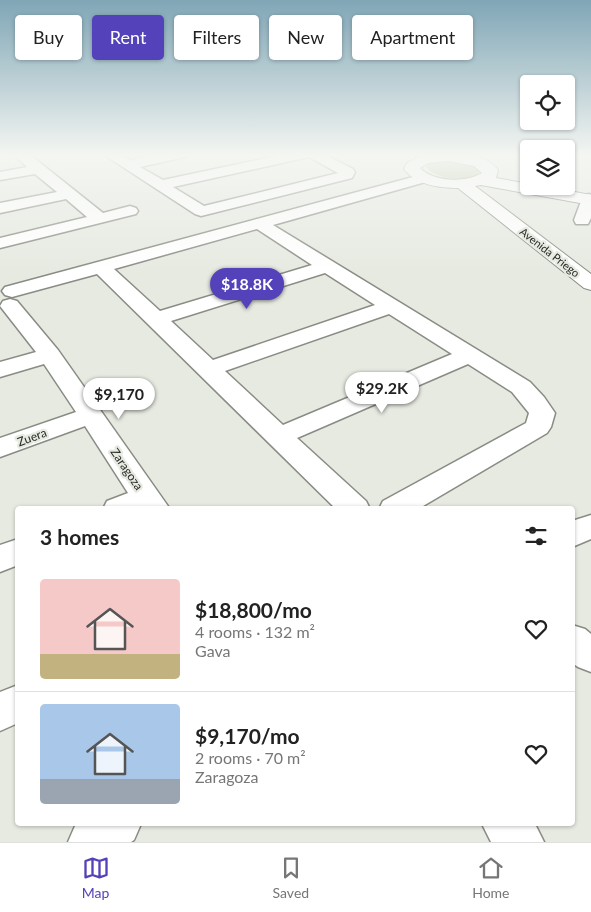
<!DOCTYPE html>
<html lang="en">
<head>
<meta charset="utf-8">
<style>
	:root { --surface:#fff; --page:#f6f6f6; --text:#222; --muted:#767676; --line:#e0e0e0; --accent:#5342b9 }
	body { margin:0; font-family:Lato,sans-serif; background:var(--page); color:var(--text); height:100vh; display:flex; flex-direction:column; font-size:19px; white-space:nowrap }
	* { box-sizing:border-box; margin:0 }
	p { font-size:16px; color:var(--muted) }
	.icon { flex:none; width:28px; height:28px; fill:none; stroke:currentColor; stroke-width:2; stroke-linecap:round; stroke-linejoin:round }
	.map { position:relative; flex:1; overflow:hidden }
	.details { position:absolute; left:15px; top:506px; width:560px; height:320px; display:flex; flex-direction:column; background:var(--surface); border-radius:5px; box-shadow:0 1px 4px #0004 }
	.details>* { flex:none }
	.top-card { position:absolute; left:15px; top:15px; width:561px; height:45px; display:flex; gap:10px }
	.fabs { position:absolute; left:520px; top:75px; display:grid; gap:10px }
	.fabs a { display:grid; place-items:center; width:55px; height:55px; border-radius:5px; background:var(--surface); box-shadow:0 1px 4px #0004; font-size:25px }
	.price { position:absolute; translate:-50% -42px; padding:0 11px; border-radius:18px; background:#fff; color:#222; font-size:16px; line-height:32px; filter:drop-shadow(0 1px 2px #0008) }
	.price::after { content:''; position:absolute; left:50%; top:30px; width:15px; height:11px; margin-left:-8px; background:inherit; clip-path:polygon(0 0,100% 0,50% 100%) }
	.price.on { background:var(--accent); color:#fff }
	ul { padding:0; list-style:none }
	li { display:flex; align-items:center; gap:15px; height:125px; padding:0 25px }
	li+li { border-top:1px solid var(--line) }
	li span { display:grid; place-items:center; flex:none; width:140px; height:100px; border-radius:5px; color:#555 }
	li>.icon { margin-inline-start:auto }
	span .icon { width:60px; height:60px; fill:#fffc; stroke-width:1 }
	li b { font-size:21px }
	h2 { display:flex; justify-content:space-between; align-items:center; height:60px; padding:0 25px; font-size:21px }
	.tag { padding:0 18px; border-radius:5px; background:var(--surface); box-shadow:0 1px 4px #0004; font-size:18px; line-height:45px }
	.tag.on { background:var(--accent); color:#fff }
	.menu { display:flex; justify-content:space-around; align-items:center; height:70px; border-top:1px solid var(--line); background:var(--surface); font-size:14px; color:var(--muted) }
	.menu a { display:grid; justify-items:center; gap:2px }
	.menu .on { color:var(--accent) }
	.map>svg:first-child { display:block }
	.green { fill:#b8c69f }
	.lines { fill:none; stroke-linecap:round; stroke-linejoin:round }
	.minor-casing { stroke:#898c84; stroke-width:3 }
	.tertiary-casing { stroke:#898c84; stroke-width:2 }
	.minor { fill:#fff; fill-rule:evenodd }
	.tertiary { fill:#fff; fill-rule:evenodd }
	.labels { text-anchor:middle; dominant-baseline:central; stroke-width:4.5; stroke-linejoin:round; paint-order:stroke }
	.far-street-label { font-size:11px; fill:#272925; stroke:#e6eae1 }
	.street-label { font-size:12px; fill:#272925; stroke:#e6eae1 }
</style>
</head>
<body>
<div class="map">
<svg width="591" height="842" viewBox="0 0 591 842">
	<rect width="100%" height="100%" fill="#e6eae1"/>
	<path class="green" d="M456 160 477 167 480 172C470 183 433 180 426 166L431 162Z"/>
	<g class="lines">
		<defs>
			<g id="minor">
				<polygon points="13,154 29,154 103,213 130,206 136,208 138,211 136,214 0,248 0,238 87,217 66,199 0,213 0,203 57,192 35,174 0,180 0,172 27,167"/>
				<path d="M103 154H120L130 160 160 154H187L185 157 140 167 163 180 286 154H324L353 169 355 172 352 178 201 216 195 214ZM309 157 338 173 204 206 173 187Z"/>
				<path d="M424 174 429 175 431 178 429 181 273 225 530 382 544 397 555 413 551 427 547 433 418 509H379L383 501 526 423 529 413 512 392 468 364 297 438 366 501 370 509H336L97 274 12 297 5 295 2 291 5 287ZM257 229 312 265 160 311 114 269ZM325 273 375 305 213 360 171 321ZM389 314 452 354 283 425 225 371Z"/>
				<polygon points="589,194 591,195 591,218 588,224 576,224 574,220 583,196"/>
				<polygon points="10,299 17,301 58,350 170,509 103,509 107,501 128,493 85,426 0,457 0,438 76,412 44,364 0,377 0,362 36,352 0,306 3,301"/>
				<polygon points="591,515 591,539 572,547 572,521"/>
				<polygon points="18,539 18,565 0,572 0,545"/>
				<polygon points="572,625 585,629 591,634 591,672 578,667 572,663"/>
				<polygon points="18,685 18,723 0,731 0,692"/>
				<polygon points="78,824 141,824 134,840 131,842 68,842 75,826"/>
				<polygon points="482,824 535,824 544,842 491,842"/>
			</g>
			<path id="tertiary" d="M431 154C452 154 484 151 498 170L496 178 529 184V186H543L591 195V205L481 185 475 186 591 274V290L584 288 458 188C439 188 416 185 404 169L407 163 420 156ZM448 161 474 166 482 173C465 183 434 182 420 168L428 163Z"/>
		</defs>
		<use href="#minor" class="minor-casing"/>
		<use href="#tertiary" class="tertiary-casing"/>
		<use href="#minor" class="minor"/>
		<use href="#tertiary" class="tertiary"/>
	</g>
	<linearGradient id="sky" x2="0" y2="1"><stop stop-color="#80a6b6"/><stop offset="0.57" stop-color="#f4f6f2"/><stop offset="1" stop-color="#f4f6f2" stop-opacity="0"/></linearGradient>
	<rect width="591" height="272" fill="url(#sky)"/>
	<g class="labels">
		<g class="far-street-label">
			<text transform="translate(550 252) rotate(38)">Avenida Priego</text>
		</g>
		<g class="street-label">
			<text transform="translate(32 437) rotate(-20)">Zuera</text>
			<text transform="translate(127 469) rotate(56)">Zaragoza</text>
		</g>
	</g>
</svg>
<div class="fabs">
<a><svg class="icon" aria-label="locate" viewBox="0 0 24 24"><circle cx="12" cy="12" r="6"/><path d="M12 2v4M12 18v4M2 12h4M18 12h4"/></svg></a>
<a><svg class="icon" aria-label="layers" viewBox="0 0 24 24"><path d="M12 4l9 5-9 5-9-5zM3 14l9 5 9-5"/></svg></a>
</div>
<b class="price on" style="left:247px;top:310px">$18.8K</b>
<b class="price" style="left:382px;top:414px">$29.2K</b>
<b class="price" style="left:119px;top:420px">$9,170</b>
<div class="top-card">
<a class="tag">Buy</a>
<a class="tag on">Rent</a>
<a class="tag">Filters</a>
<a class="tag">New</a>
<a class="tag">Apartment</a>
</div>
<section class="details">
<h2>3 homes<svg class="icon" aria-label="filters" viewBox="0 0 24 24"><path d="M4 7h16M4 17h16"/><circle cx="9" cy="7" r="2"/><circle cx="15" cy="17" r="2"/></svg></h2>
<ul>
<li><span style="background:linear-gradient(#f6c9c9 75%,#c2b280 0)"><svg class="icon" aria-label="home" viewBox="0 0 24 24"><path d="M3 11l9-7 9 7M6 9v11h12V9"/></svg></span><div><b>$18,800/mo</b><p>4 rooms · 132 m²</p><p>Gava</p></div><svg class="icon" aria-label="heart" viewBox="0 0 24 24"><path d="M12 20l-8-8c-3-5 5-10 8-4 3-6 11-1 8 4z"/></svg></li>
<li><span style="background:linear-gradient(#a9c7e8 75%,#9aa5b1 0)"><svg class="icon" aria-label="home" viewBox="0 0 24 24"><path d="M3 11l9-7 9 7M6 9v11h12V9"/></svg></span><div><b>$9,170/mo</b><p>2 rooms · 70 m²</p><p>Zaragoza</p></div><svg class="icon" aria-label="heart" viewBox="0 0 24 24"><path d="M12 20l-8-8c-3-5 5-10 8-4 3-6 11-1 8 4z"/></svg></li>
</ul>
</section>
</div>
<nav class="menu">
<a class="on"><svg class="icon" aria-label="map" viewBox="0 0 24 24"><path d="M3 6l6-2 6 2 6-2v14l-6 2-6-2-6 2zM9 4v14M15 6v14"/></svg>Map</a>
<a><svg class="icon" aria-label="saved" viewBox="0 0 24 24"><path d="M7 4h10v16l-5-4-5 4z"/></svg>Saved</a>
<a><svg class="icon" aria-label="home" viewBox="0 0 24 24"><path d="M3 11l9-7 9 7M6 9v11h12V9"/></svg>Home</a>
</nav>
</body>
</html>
